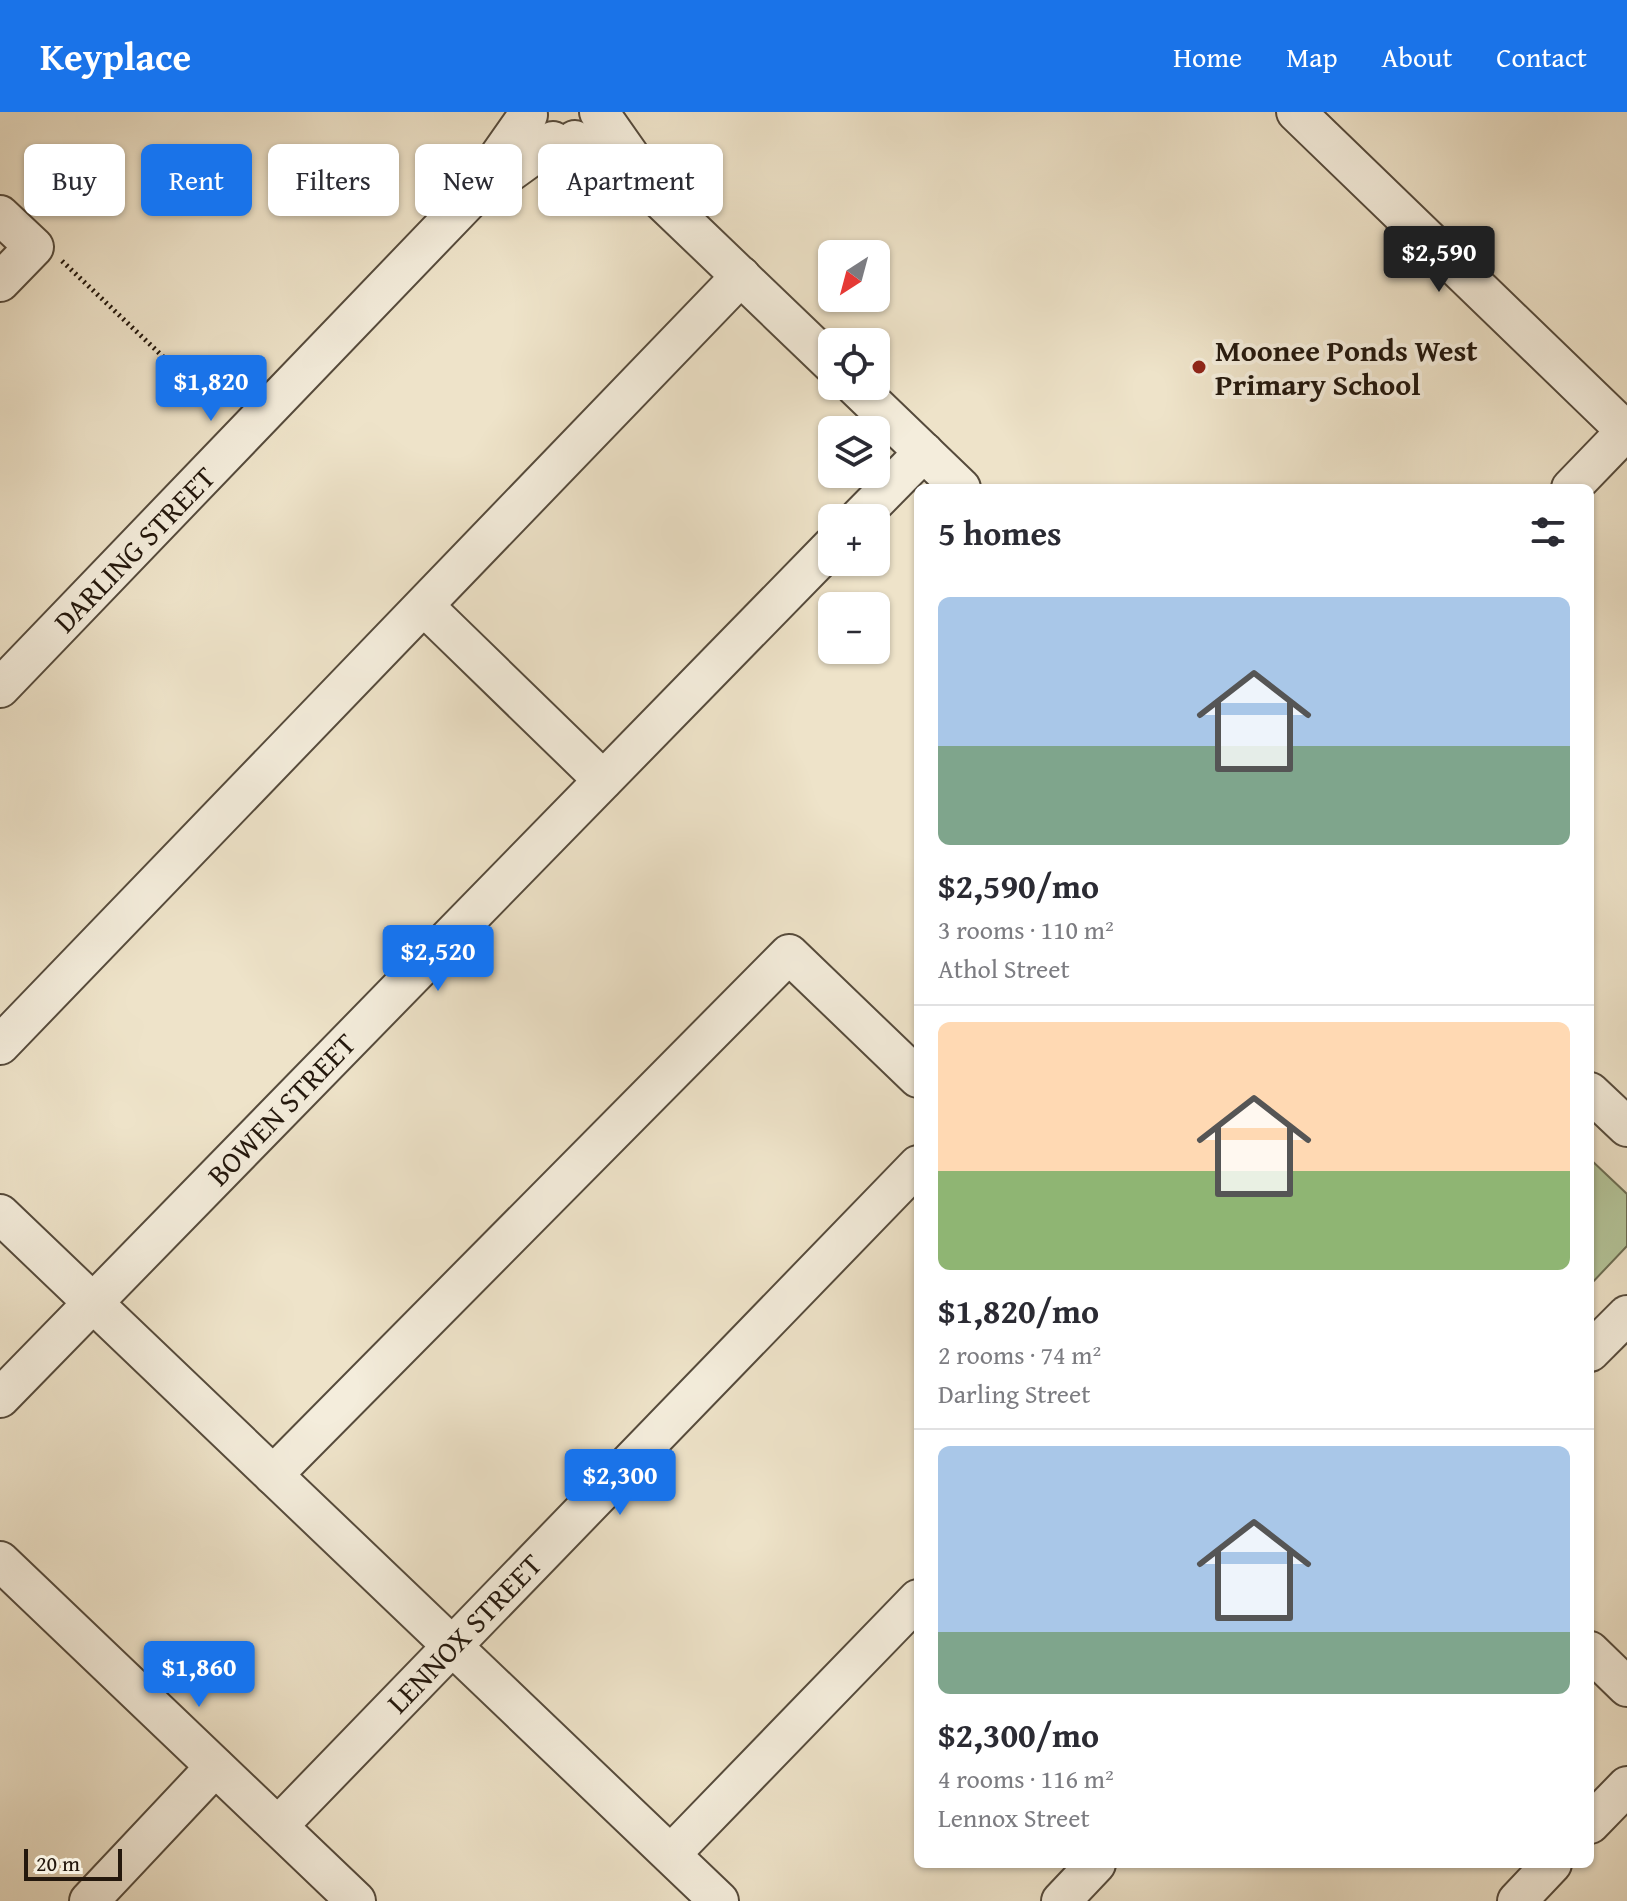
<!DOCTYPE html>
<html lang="en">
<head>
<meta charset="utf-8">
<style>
	:root { --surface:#fff; --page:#f2f2f3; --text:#2b2b33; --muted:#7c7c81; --line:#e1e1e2; --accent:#1a73e8 }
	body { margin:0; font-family:"Gentium Book Plus",serif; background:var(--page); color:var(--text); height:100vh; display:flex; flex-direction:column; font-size:30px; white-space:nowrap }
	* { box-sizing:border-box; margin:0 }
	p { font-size:26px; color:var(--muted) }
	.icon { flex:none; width:44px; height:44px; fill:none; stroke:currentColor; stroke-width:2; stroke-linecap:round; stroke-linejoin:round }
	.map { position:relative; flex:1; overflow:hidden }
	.drawer { position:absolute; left:914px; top:372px; width:680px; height:1384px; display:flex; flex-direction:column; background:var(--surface); border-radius:12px; box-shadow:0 2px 6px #0004 }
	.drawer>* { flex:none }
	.top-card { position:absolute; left:24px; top:32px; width:760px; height:72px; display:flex; gap:16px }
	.needle { width:52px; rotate:216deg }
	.fabs { position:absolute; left:818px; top:128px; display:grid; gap:16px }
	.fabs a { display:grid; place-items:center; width:72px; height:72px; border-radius:12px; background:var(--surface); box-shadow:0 2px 6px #0004; font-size:40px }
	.scale { position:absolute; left:24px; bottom:20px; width:98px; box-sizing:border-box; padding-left:8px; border:4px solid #24180d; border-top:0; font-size:22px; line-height:28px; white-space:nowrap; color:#24180d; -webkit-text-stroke:6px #f4eddc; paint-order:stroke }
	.price { position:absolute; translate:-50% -68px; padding:0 18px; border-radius:8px; background:var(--accent); color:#fff; font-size:26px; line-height:52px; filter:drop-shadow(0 2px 4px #0008) }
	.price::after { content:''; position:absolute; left:50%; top:48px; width:24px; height:18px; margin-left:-12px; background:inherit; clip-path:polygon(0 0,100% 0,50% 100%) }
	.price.selected { background:#222; color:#fff }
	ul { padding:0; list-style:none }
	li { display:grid; align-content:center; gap:16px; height:424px; padding:0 24px }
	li+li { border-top:2px solid var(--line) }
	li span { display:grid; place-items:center; height:248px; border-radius:12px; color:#555 }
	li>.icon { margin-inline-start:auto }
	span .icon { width:144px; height:144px; fill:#fffc; stroke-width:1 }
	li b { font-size:34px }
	h2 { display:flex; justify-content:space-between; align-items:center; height:96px; padding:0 24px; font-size:34px }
	.pill { padding:0 28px; border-radius:12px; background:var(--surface); box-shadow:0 2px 6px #0004; font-size:28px; line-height:72px }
	.pill.selected { background:var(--accent); color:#fff }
	header { display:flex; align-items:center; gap:48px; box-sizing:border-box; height:112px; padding:0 40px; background:var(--accent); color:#fff }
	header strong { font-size:38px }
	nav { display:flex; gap:44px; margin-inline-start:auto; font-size:28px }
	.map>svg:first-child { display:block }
	.green { fill:#b4c59a; stroke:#6c6e54; stroke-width:2 }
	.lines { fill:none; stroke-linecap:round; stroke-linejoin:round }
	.minor-casing { stroke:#564b3c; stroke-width:42 }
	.path { stroke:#24180d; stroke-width:5; stroke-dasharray:2 4; stroke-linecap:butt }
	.minor { stroke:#f4eddc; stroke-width:38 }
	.poi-dot { fill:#8f2418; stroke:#f4eddc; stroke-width:3 }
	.labels { text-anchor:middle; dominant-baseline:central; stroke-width:8; stroke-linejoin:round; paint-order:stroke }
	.poi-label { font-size:30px; font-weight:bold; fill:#24180d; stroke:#f4eddc; text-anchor:start }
	.street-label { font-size:30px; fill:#24180d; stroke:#f4eddc }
</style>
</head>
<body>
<header>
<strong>Keyplace</strong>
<nav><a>Home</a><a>Map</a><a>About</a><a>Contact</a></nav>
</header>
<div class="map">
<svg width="1627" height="1789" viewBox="0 0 1627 1789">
	<rect width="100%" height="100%" fill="#eee3c9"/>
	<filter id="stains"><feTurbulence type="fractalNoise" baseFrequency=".0025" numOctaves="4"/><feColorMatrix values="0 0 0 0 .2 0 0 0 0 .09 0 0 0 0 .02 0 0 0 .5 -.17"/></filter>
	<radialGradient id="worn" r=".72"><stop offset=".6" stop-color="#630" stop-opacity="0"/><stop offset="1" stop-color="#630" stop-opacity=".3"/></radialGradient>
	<polygon class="green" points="1590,1047 1627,1082 1627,1134 1590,1173"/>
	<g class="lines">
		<defs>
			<g id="minor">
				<polyline points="599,0 646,67"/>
				<polyline points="1296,0 1626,319"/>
				<polyline points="575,28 659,86 832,252"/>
				<polyline points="492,73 553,29"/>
				<polyline points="0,103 34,135 0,170"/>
				<polyline points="855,274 961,376"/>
				<polyline points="1571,376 1627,318"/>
				<polyline points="859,406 924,340"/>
				<polyline points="425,495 603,668"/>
				<polyline points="0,576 467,90 528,3"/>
				<polyline points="0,933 741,164"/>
				<polyline points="1590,980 1627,1015"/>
				<polyline points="0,1102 719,1789"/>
				<polyline points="1590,1240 1627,1203"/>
				<polyline points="0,1286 832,434"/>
				<polyline points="273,1363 789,842 918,966"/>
				<polyline points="0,1449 356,1789"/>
				<polyline points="1590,1539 1627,1575"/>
				<polyline points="1590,1712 1627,1674"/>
				<polyline points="278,1714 918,1053"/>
				<polyline points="671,1742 918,1487"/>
				<polyline points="89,1789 215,1655"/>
				<polyline points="1061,1789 1096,1752"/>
				<polyline points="1517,1789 1552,1752"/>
			</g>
		</defs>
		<use href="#minor" class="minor-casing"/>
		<polyline class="path" points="62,149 214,293"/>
		<use href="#minor" class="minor"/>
	</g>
	<circle class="poi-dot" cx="1199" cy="255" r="8"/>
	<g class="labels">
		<g class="poi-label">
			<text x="1215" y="238">Moonee Ponds West<tspan x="1215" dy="34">Primary School</tspan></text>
		</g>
		<g class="street-label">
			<text transform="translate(134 437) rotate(-46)">DARLING STREET</text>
			<text transform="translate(281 997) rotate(-46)">BOWEN STREET</text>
			<text transform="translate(464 1521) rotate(-46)">LENNOX STREET</text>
		</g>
	</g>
	<rect width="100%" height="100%" filter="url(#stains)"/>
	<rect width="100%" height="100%" fill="url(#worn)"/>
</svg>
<div class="fabs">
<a><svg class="needle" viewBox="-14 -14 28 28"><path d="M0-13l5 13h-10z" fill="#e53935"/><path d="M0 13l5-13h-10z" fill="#7c7c81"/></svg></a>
<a><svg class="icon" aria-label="locate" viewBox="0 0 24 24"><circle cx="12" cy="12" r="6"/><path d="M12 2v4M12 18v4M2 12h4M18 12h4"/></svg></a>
<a><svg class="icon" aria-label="layers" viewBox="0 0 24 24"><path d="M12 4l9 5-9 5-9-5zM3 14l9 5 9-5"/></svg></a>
<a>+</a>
<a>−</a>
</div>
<div class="scale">20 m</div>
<b class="price selected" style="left:1439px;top:182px">$2,590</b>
<b class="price" style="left:211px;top:311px">$1,820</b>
<b class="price" style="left:438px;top:881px">$2,520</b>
<b class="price" style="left:620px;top:1405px">$2,300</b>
<b class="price" style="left:199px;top:1597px">$1,860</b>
<div class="top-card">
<a class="pill">Buy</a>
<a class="pill selected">Rent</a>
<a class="pill">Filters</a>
<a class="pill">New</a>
<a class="pill">Apartment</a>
</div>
<section class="drawer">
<h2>5 homes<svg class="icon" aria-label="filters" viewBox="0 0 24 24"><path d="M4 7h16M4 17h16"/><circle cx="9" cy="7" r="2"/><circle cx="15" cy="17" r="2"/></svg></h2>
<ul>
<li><span style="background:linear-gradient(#a9c7e8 60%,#7fa58c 0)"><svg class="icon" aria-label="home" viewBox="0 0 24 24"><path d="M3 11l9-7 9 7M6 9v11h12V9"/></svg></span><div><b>$2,590/mo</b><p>3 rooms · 110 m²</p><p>Athol Street</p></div></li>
<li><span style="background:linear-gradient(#ffd9b3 60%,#8fb573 0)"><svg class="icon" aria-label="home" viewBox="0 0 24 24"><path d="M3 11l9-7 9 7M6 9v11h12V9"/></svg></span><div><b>$1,820/mo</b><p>2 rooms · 74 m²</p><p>Darling Street</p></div></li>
<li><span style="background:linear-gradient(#a9c7e8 75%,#7fa58c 0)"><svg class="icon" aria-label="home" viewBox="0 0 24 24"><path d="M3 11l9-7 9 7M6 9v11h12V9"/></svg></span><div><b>$2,300/mo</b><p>4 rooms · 116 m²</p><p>Lennox Street</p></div></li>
</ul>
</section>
</div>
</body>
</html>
